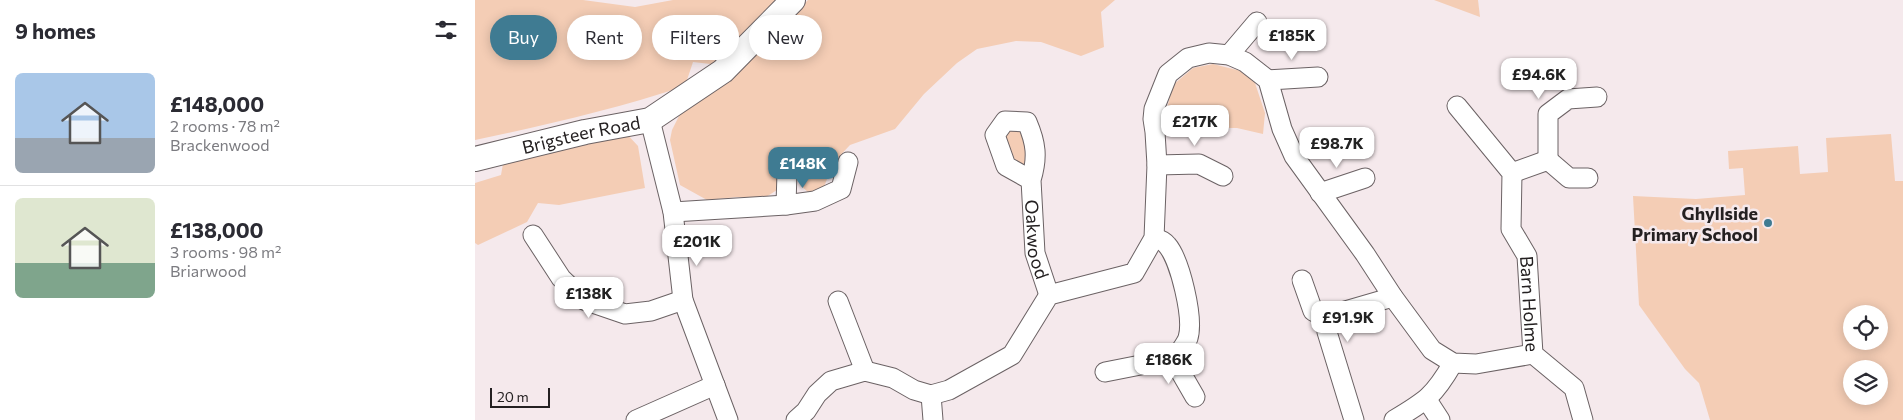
<!DOCTYPE html>
<html lang="en">
<head>
<meta charset="utf-8">
<style>
	:root { --surface:#fff; --page:#f7f7f7; --text:#2b2b33; --muted:#7c7c81; --line:#e1e1e2; --accent:#3f7b92 }
	body { margin:0; font-family:Commissioner,sans-serif; background:var(--page); color:var(--text); height:100vh; display:flex; flex-direction:column; font-size:19px; white-space:nowrap }
	* { box-sizing:border-box; margin:0 }
	p { font-size:16px; color:var(--muted) }
	.icon { flex:none; width:28px; height:28px; fill:none; stroke:currentColor; stroke-width:2; stroke-linecap:round; stroke-linejoin:round }
	.map { position:relative; flex:1; overflow:hidden }
	.details { display:flex; flex-direction:column; background:var(--surface); width:475px }
	.details>* { flex:none }
	.hud { position:absolute; left:15px; top:15px; width:475px; height:45px; display:flex; gap:10px }
	.fabs { position:absolute; left:1368px; top:305px; display:grid; gap:10px }
	.fabs a { display:grid; place-items:center; width:45px; height:45px; border-radius:50%; background:var(--surface); box-shadow:0 2px 12px #0003; font-size:25px }
	.scale { position:absolute; left:15px; bottom:12px; width:60px; box-sizing:border-box; padding-left:5px; border:2px solid #242021; border-top:0; font-size:14px; line-height:18px; white-space:nowrap; color:#242021; -webkit-text-stroke:4px #f5e9ec; paint-order:stroke }
	.price { position:absolute; translate:-50% -42px; padding:0 11px; border-radius:10px; background:#fff; color:#222; font-size:16px; line-height:32px; filter:drop-shadow(0 1px 2px #0008) }
	.price::after { content:''; position:absolute; left:50%; top:30px; width:15px; height:11px; margin-left:-8px; background:inherit; clip-path:polygon(0 0,100% 0,50% 100%) }
	.price.current { background:var(--accent); color:#fff }
	ul { padding:0; list-style:none }
	li { display:flex; align-items:center; gap:15px; height:125px; padding:0 15px }
	li+li { border-top:1px solid var(--line) }
	li span { display:grid; place-items:center; flex:none; width:140px; height:100px; border-radius:8px; color:#555 }
	li>.icon { margin-inline-start:auto }
	span .icon { width:60px; height:60px; fill:#fffc; stroke-width:1 }
	li b { font-size:21px }
	h2 { display:flex; justify-content:space-between; align-items:center; height:60px; padding:0 15px; font-size:21px }
	.chip { padding:0 18px; border-radius:22px; background:var(--surface); box-shadow:0 2px 12px #0003; font-size:18px; line-height:45px }
	.chip.current { background:var(--accent); color:#fff }
	main { display:flex; flex:1; min-height:0 }
	.map>svg:first-child { display:block }
	.green { fill:#f4cdb5; fill-rule:evenodd }
	.lines { fill:none; stroke-linecap:round; stroke-linejoin:round }
	.minor-casing { stroke:#6b6264; stroke-width:21 }
	.tertiary-casing { stroke:#6b6264; stroke-width:26 }
	.minor { stroke:#fff; stroke-width:19 }
	.tertiary { stroke:#fff; stroke-width:24 }
	.poi-dot { fill:#3f7b92; stroke:#f5e9ec; stroke-width:2 }
	.labels { text-anchor:middle; dominant-baseline:central; stroke-width:5; stroke-linejoin:round; paint-order:stroke }
	.street-label { font-size:18px; fill:#242021; stroke:#f5e9ec }
	.poi-label { font-size:18px; font-weight:bold; fill:#242021; stroke:#f5e9ec; text-anchor:end }
</style>
</head>
<body>
<main>
<section class="details">
<h2>9 homes<svg class="icon" aria-label="filters" viewBox="0 0 24 24"><path d="M4 7h16M4 17h16"/><circle cx="9" cy="7" r="2"/><circle cx="15" cy="17" r="2"/></svg></h2>
<ul>
<li><span style="background:linear-gradient(#a9c7e8 65%,#9aa5b1 0)"><svg class="icon" aria-label="home" viewBox="0 0 24 24"><path d="M3 11l9-7 9 7M6 9v11h12V9"/></svg></span><div><b>£148,000</b><p>2 rooms · 78 m²</p><p>Brackenwood</p></div></li>
<li><span style="background:linear-gradient(#dfe7d0 65%,#7fa58c 0)"><svg class="icon" aria-label="home" viewBox="0 0 24 24"><path d="M3 11l9-7 9 7M6 9v11h12V9"/></svg></span><div><b>£138,000</b><p>3 rooms · 98 m²</p><p>Briarwood</p></div></li>
</ul>
</section>
<div class="map">
<svg width="1428" height="420" viewBox="0 0 1428 420">
	<rect width="100%" height="100%" fill="#f5e9ec"/>
	<g class="green">
		<path d="M0 0H108L160 7 198 0H304L244 65 218 62 210 86C141 109 71 125 0 140Z"/>
		<polygon points="333,0 640,0 626,12 629,47 606,56 566,42 541,41 502,49 482,63 449,94 420,129 375,145 358,163 349,187 334,193 325,185 322,167 306,168 302,190 291,197 262,197 232,200 205,185 195,140 197,130 205,114 255,79"/>
		<polygon points="959,0 1003,0 1005,17"/>
		<polygon points="738,64 766,71 779,80 790,113 788,134 762,128 752,128 737,136 717,137 694,130 689,120 698,85 718,68"/>
		<polygon points="537,128 545,129 555,151 550,171 535,155 529,135"/>
		<polygon points="149,131 163,146 170,188 84,205 63,203 52,222 3,245 0,243 0,183 26,175 29,158"/>
		<path d="M1416 134 1420 181H1428V420H1235L1224 383 1210 369 1164 305 1158 196 1221 199 1270 195 1268 168 1254 169 1253 151 1323 146 1325 174 1353 172 1351 138ZM1376 314H1404V341H1376ZM1376 369H1404V396H1376Z"/>
	</g>
	<g class="lines">
		<defs>
			<g id="minor">
				<polyline points="754,55 782,22"/>
				<polyline points="793,80 843,77"/>
				<path id="s1" d="M982 106 1037 173 1036 229 1052 256 1058 354 1099 388 1108 420"/>
				<polyline points="175,120 198,212 208,300 253,420"/>
				<polyline points="1073,160 1073,114 1093,99 1122,97"/>
				<polyline points="682,165 724,164 748,176"/>
				<polyline points="1037,173 1073,160 1094,178 1113,178"/>
				<path id="s2" d="M556 180C563 157 561 143 552 122L530 121 520 135 531 166 556 180 560 253 574 295"/>
				<polyline points="845,193 890,178"/>
				<polyline points="311,205 312,172"/>
				<polyline points="198,212 311,205 340,201 366,189 373,162"/>
				<polyline points="58,235 86,278 109,300 150,314 176,311 208,300"/>
				<polyline points="827,280 838,311 855,320"/>
				<polyline points="363,301 390,371"/>
				<polyline points="701,358 705,371 720,397"/>
				<path d="M630 372 701 358C704 352 711 344 713 338 719 318 705 260 692 245 688 240 684 239 679 238"/>
				<polyline points="456,395 458,420"/>
				<polyline points="952,400 965,420"/>
				<polyline points="161,420 240,385"/>
				<polyline points="321,420 331,411 342,394 356,381 390,371 418,378 439,390 456,395 474,390 537,355 574,295 659,273 679,238 682,165 680,132 678,119 679,109 693,74 713,58 734,53 754,55 770,62 793,80 807,129 819,156 890,254 918,297 957,350 978,363 1001,364 1058,354"/>
				<polyline points="879,420 852,332 855,320 863,313 918,297"/>
				<path d="M919 420C951 401 959 396 978 363"/>
			</g>
			<g id="tertiary">
				<path id="s3" d="M0 159 110 132 175 120 248 71 318 0"/>
			</g>
		</defs>
		<use href="#minor" class="minor-casing"/>
		<use href="#tertiary" class="tertiary-casing"/>
		<use href="#minor" class="minor"/>
		<use href="#tertiary" class="tertiary"/>
	</g>
	<circle class="poi-dot" cx="1293" cy="223" r="5"/>
	<g class="labels">
		<g class="street-label">
			<text stroke="none"><textPath href="#s3" startOffset="109">Brigsteer Road</textPath></text>
			<text stroke="none"><textPath href="#s2" startOffset="220">Oakwood</textPath></text>
			<text stroke="none"><textPath href="#s1" startOffset="222">Barn Holme</textPath></text>
		</g>
		<g class="poi-label">
			<text x="1283" y="213">Ghyllside<tspan x="1283" dy="21">Primary School</tspan></text>
		</g>
	</g>
</svg>
<div class="fabs">
<a><svg class="icon" aria-label="locate" viewBox="0 0 24 24"><circle cx="12" cy="12" r="6"/><path d="M12 2v4M12 18v4M2 12h4M18 12h4"/></svg></a>
<a><svg class="icon" aria-label="layers" viewBox="0 0 24 24"><path d="M12 4l9 5-9 5-9-5zM3 14l9 5 9-5"/></svg></a>
</div>
<div class="scale">20 m</div>
<b class="price" style="left:817px;top:61px">£185K</b>
<b class="price" style="left:1064px;top:100px">£94.6K</b>
<b class="price" style="left:720px;top:147px">£217K</b>
<b class="price" style="left:862px;top:169px">£98.7K</b>
<b class="price current" style="left:328px;top:189px">£148K</b>
<b class="price" style="left:222px;top:267px">£201K</b>
<b class="price" style="left:114px;top:319px">£138K</b>
<b class="price" style="left:873px;top:343px">£91.9K</b>
<b class="price" style="left:694px;top:385px">£186K</b>
<div class="hud">
<a class="chip current">Buy</a>
<a class="chip">Rent</a>
<a class="chip">Filters</a>
<a class="chip">New</a>
</div>
</div>
</main>
</body>
</html>
